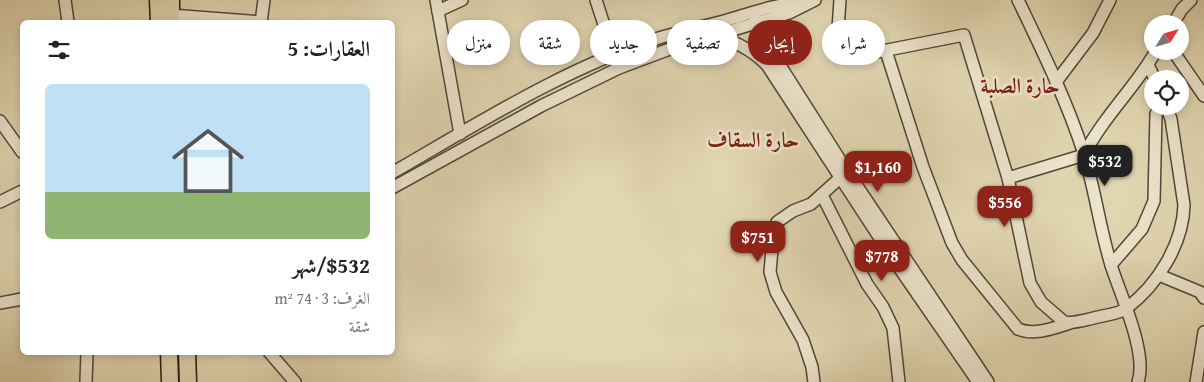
<!DOCTYPE html>
<html lang="ar">
<head>
<meta charset="utf-8">
<style>
	:root { --surface:#fff; --page:#f6f6f6; --text:#222; --muted:#767676; --line:#e0e0e0; --accent:#8f2418 }
	body { margin:0; font-family:"Gentium Book Plus",Amiri,serif; background:var(--page); color:var(--text); direction:rtl; height:100vh; display:flex; flex-direction:column; font-size:19px; white-space:nowrap }
	* { box-sizing:border-box; margin:0 }
	p { font-size:16px; color:var(--muted) }
	.icon { flex:none; width:28px; height:28px; fill:none; stroke:currentColor; stroke-width:2; stroke-linecap:round; stroke-linejoin:round }
	.map { position:relative; flex:1; overflow:hidden; direction:ltr }
	.drawer { position:absolute; left:20px; top:20px; width:375px; height:335px; display:flex; flex-direction:column; background:var(--surface); border-radius:8px; box-shadow:0 2px 8px #0003; direction:rtl }
	.drawer>* { flex:none }
	.top-card { position:absolute; left:410px; top:20px; width:475px; height:45px; direction:rtl; display:flex; gap:10px }
	.needle { width:32px; rotate:53deg }
	.fabs { position:absolute; left:1144px; top:15px; display:grid; gap:10px }
	.fabs a { display:grid; place-items:center; width:45px; height:45px; border-radius:50%; background:var(--surface); box-shadow:0 2px 8px #0003; font-size:25px }
	.price { position:absolute; translate:-50% -42px; padding:0 11px; border-radius:10px; background:var(--accent); color:#fff; font-size:16px; line-height:32px; filter:drop-shadow(0 1px 2px #0008) }
	.price::after { content:''; position:absolute; left:50%; top:30px; width:15px; height:11px; margin-left:-8px; background:inherit; clip-path:polygon(0 0,100% 0,50% 100%) }
	.price.selected { background:#222; color:#fff }
	ul { padding:0; list-style:none }
	li { display:grid; align-content:center; gap:10px; height:265px; padding:0 25px }
	li+li { border-top:1px solid var(--line) }
	li span { display:grid; place-items:center; height:155px; border-radius:8px; color:#555 }
	li>.icon { margin-inline-start:auto }
	span .icon { width:90px; height:90px; fill:#fffc; stroke-width:1 }
	li b { font-size:21px }
	h2 { display:flex; justify-content:space-between; align-items:center; height:60px; padding:0 25px; font-size:21px }
	.pill { padding:0 18px; border-radius:22px; background:var(--surface); box-shadow:0 2px 8px #0003; font-size:18px; line-height:45px }
	.pill.selected { background:var(--accent); color:#fff }
	.map>svg:first-child { display:block }
	.lines { fill:none; stroke-linecap:round; stroke-linejoin:round }
	.minor-casing { stroke:#514739; stroke-width:14 }
	.highway-casing { stroke:#211711; stroke-width:19 }
	.minor { stroke:#ece4cc; stroke-width:11 }
	.highway { stroke:#e1d6b1; stroke-width:16 }
	.labels { text-anchor:middle; dominant-baseline:central; stroke-width:5; stroke-linejoin:round; paint-order:stroke }
	.district-label { font-size:21px; font-weight:bold; fill:#7a1f14; stroke:#ece4cc }
</style>
</head>
<body>
<div class="map">
<svg width="1204" height="382" viewBox="0 0 1204 382">
	<rect width="100%" height="100%" fill="#e1d6b1"/>
	<filter id="stains"><feTurbulence type="fractalNoise" baseFrequency=".004" numOctaves="4"/><feColorMatrix values="0 0 0 0 .2 0 0 0 0 .09 0 0 0 0 .02 0 0 0 .5 -.17"/></filter>
	<radialGradient id="worn" r=".72"><stop offset=".6" stop-color="#630" stop-opacity="0"/><stop offset="1" stop-color="#630" stop-opacity=".3"/></radialGradient>
	<g class="lines">
		<defs>
			<g id="minor">
				<polyline points="65,0 68,22"/>
				<polyline points="436,0 460,134"/>
				<polyline points="596,0 616,62"/>
				<path d="M840 0 838 29 841 43 862 55 964 35 1008 178 1030 283 1041 302 1064 322C1074 324 1084 320 1094 318 1104 315 1120 314 1127 308 1158 284 1183 244 1184 205L1171 119 1166 106"/>
				<path d="M1018 0C1042 50 1067 101 1084 154 1095 190 1100 229 1111 265 1120 294 1148 353 1138 382"/>
				<polyline points="438,11 462,0"/>
				<polyline points="171,15 261,22 264,0"/>
				<polyline points="755,17 776,59 847,171 988,382"/>
				<polyline points="1173,24 1182,9 1191,0"/>
				<path d="M715 35C736 42 752 50 767 65L900 269 978 382"/>
				<path d="M886 51 923 167 952 243 962 260 1018 329C1034 336 1054 328 1070 323"/>
				<polyline points="1173,51 1204,96"/>
				<polyline points="776,57 777,32 781,16"/>
				<polyline points="1148,65 1155,79"/>
				<polyline points="1056,82 1093,33 1110,0"/>
				<polyline points="0,121 22,152"/>
				<path d="M392 173C479 123 566 67 662 37 683 31 704 26 724 21 752 13 777 3 805 3"/>
				<path d="M1008 178 1084 155C1103 117 1135 88 1156 51"/>
				<polyline points="392,188 541,106 619,68 667,50 789,13 815,0"/>
				<polyline points="822,195 867,284 883,307 893,328 899,382"/>
				<polyline points="0,202 22,191"/>
				<polyline points="1111,265 1142,229 1154,201 1156,114 1160,106"/>
				<polyline points="1159,275 1200,292 1204,298"/>
				<polyline points="0,303 22,299"/>
				<polyline points="269,352 295,382"/>
				<polyline points="86,382 87,352"/>
				<polyline points="814,382 812,367 803,340 776,292 770,272 773,238 777,222 793,211 811,204 840,178"/>
				<polyline points="1196,382 1204,332"/>
			</g>
			<g id="highway">
				<polyline points="158,0 159,22"/>
				<polyline points="171,0 171,22"/>
				<polyline points="169,352 170,382"/>
				<polyline points="187,352 188,382"/>
			</g>
		</defs>
		<use href="#minor" class="minor-casing"/>
		<use href="#highway" class="highway-casing"/>
		<use href="#minor" class="minor"/>
		<use href="#highway" class="highway"/>
	</g>
	<g class="labels">
		<g class="district-label">
			<text x="1020" y="85">حارة الصلبة</text>
			<text x="753" y="139">حارة السقاف</text>
		</g>
	</g>
	<rect width="100%" height="100%" filter="url(#stains)"/>
	<rect width="100%" height="100%" fill="url(#worn)"/>
</svg>
<div class="fabs">
<a><svg class="needle" viewBox="-14 -14 28 28"><path d="M0-13l5 13h-10z" fill="#e53935"/><path d="M0 13l5-13h-10z" fill="#767676"/></svg></a>
<a><svg class="icon" aria-label="locate" viewBox="0 0 24 24"><circle cx="12" cy="12" r="6"/><path d="M12 2v4M12 18v4M2 12h4M18 12h4"/></svg></a>
</div>
<b class="price selected" style="left:1105px;top:187px">$532</b>
<b class="price" style="left:878px;top:193px">$1,160</b>
<b class="price" style="left:1005px;top:228px">$556</b>
<b class="price" style="left:758px;top:263px">$751</b>
<b class="price" style="left:882px;top:282px">$778</b>
<div class="top-card">
<a class="pill">شراء</a>
<a class="pill selected">إيجار</a>
<a class="pill">تصفية</a>
<a class="pill">جديد</a>
<a class="pill">شقة</a>
<a class="pill">منزل</a>
</div>
<section class="drawer">
<h2>العقارات: 5<svg class="icon" aria-label="filters" viewBox="0 0 24 24"><path d="M4 7h16M4 17h16"/><circle cx="9" cy="7" r="2"/><circle cx="15" cy="17" r="2"/></svg></h2>
<ul>
<li><span style="background:linear-gradient(#bfe0f5 70%,#8fb573 0)"><svg class="icon" aria-label="home" viewBox="0 0 24 24"><path d="M3 11l9-7 9 7M6 9v11h12V9"/></svg></span><div><b>$532/شهر</b><p>الغرف: 3 · 74 m²</p><p>شقة</p></div></li>
</ul>
</section>
</div>
</body>
</html>
